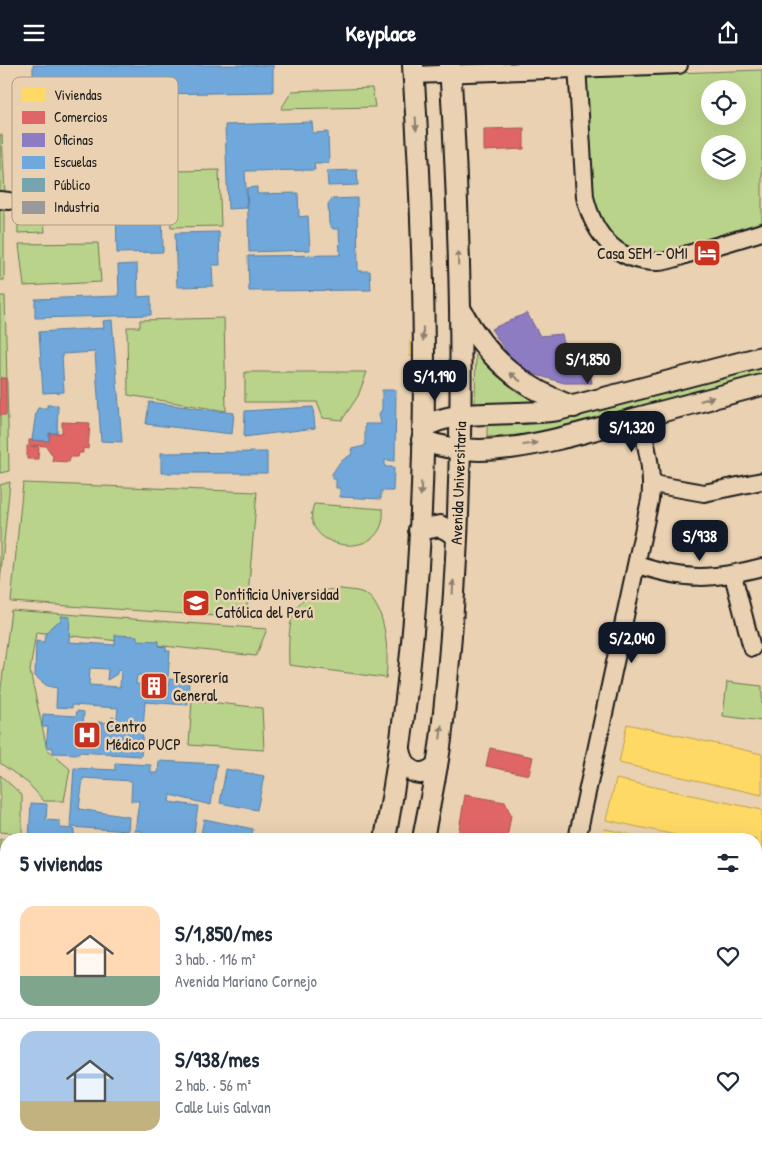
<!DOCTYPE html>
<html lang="es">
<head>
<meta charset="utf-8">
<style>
	:root { --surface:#fff; --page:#f6f6f7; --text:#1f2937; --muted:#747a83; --line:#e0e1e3; --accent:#111827 }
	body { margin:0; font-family:"Patrick Hand",sans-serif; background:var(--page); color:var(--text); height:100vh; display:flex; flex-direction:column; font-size:19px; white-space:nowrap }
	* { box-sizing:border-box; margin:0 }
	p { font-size:16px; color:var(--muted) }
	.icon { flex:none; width:28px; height:28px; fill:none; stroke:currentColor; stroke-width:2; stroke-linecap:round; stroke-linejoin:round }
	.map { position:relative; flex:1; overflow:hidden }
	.panel { position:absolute; left:0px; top:768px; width:762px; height:321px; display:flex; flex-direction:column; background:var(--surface); border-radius:20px 20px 0 0; box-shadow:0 5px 20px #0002 }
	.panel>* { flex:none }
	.fabs { position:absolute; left:701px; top:15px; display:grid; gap:10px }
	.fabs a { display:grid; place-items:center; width:45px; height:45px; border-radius:50%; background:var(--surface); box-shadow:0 5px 20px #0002; font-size:25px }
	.price { position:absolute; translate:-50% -42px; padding:0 11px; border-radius:10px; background:var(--accent); color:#fff; font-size:16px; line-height:32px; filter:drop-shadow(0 1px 2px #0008) }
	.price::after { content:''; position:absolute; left:50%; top:30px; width:15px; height:11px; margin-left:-8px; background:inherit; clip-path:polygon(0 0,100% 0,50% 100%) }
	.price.on { background:#222; color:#fff }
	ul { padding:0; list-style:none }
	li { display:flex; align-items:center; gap:15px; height:125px; padding:0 20px }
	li+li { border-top:1px solid var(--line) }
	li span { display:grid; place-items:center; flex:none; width:140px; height:100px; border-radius:15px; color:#555 }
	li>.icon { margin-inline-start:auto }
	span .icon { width:60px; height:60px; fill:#fffc; stroke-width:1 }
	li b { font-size:21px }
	h2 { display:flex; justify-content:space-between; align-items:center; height:60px; padding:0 20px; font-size:21px }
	header { display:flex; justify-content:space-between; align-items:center; height:65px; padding:0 20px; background:var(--accent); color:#fff; font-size:22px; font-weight:800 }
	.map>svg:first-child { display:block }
	.green { fill:#bad38a; stroke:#6b7853; fill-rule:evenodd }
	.homes { fill:#ffd966; stroke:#bba050 }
	.shops { fill:#e06666; stroke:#a55050 }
	.offices { fill:#8e7cc3; stroke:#6c5f91 }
	.schools { fill:#6fa8dc; stroke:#567ea2; fill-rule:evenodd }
	.public { fill:#76a5af; stroke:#5b7c83 }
	.industry { fill:#999; stroke:#747474 }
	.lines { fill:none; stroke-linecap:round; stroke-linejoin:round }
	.minor-casing { stroke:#1c1c1c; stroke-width:20 }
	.major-casing { stroke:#1c1c1c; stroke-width:24 }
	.minor { stroke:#e9d1b1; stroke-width:16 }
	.major { stroke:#e9d1b1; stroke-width:20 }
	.oneway { fill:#8d806e }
	.labels { text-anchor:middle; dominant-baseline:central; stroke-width:5; stroke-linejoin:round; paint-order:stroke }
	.poi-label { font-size:16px; fill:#1c1c1c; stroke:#e9d1b1; text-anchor:start }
	.street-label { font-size:16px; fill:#1c1c1c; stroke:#e9d1b1 }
	.key { fill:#e9d1b1; stroke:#ac9b84; stroke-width:1 }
	.key-label { font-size:14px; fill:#1c1c1c }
</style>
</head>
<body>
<header><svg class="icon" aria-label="menu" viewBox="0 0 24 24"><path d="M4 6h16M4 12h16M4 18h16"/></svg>Keyplace<svg class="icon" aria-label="share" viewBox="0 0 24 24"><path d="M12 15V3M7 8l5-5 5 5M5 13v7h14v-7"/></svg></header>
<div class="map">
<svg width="762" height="1088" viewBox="0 0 762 1088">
	<rect width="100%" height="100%" fill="#e9d1b1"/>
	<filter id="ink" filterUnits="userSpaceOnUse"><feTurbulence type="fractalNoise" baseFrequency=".02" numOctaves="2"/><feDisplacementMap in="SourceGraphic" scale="10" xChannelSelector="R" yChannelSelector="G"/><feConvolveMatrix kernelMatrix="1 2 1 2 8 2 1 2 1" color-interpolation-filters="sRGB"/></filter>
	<g filter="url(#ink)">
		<g class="green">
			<path d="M762 5V157L663 187H644L619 179 602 160 591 139 587 11ZM710 24H738V51H710ZM710 79H738V106H710Z"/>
			<polygon points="372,23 375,42 281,44 292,26"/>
			<polygon points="57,69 59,83 53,85 53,123 46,123 47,130 42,131 45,167 18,168 16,72"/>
			<polygon points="0,70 2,70 5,130 0,130"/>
			<polygon points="177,94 177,106 219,105 221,161 171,162 170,133 126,134 125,95"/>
			<rect x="0" y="137" width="4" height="78"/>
			<polygon points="98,178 101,217 24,221 19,179"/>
			<polygon points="0,231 5,231 9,406 0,408"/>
			<polygon points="224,253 226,346 128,330 127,262 140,262 140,255"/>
			<polygon points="476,281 551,338 475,339"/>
			<polygon points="762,299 762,313 554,368 487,372 487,357"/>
			<polygon points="245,307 367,307 358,331 342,355 323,353 317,337 245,337"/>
			<polygon points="10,417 0,517 0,420"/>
			<polygon points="23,418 257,427 246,553 11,537"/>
			<path d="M314 439 383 444C388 500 296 485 314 439Z"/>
			<path d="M341 524C347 525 355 525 361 527 387 535 389 591 386 613L289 600C288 556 288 525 341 524Z"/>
			<polygon points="11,545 267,564 256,591 36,567 30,606 47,684 70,704 64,736 44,736 28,718 0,698 0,631"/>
			<polygon points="727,617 762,621 762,656 723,651"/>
			<polygon points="192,635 262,643 264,685 189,680"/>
			<polygon points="0,710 22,730 22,769 0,767"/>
			<polygon points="0,774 6,774 6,815 0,819"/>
			<polygon points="0,851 6,852 6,895 0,894"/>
			<polygon points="0,1013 6,1015 8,1088 0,1088"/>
			<polygon points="67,1083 88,1083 115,1088 86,1088"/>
			<polygon points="158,1083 188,1083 188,1086 150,1088 151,1084 157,1086"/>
		</g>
		<g class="homes">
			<rect x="410" y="277" width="5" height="14"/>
			<polygon points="627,659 762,689 762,730 619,698"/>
			<polygon points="616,714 762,745 762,788 756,787 756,774 694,774 606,755"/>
			<polygon points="605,764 650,774 602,774"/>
			<polygon points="756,797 762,798 762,841 756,840"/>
		</g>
		<g class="shops">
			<polygon points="524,63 524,84 484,86 484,64"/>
			<rect x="0" y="313" width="6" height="37"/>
			<polygon points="62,357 90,358 88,384 83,383 83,388 79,388 78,392 70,392 69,397 52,396 53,391 46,381 29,380 29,375 49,376 49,368 62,368"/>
			<polygon points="27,381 39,382 38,394 27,394"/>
			<polygon points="490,683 533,692 529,710 486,701"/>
			<polygon points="465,730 505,737 511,750 507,774 460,774 458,770"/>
		</g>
		<polygon class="offices" points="527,248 540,271 562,269 565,284 584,281 592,318 564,318 530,308 510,292 491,264"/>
		<g class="schools">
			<polygon points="33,0 273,0 273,27 33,31"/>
			<polygon points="312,57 313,68 328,67 329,98 314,98 315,105 245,106 247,143 228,144 225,60"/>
			<polygon points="357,105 358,120 328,121 327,106"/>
			<polygon points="257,122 257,129 298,128 299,152 308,151 310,185 249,187 247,123"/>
			<polygon points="357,133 358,206 370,206 371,225 249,226 248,191 340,190 339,164 333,164 329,159 328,139 332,134"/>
			<polygon points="162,140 163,187 117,188 116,141"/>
			<polygon points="219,167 220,200 212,200 213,221 177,222 175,168"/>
			<polygon points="137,199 138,232 151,231 151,250 35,253 35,234 119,231 118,200"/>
			<polygon points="112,255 122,377 101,376 95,287 62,289 64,327 43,328 39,267 104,263 103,256"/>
			<polygon points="382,325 396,325 395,396 385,395 385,402 394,402 393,426 381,426 381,434 340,432 340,423 336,423 336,414 332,414 332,409 340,397 352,389 351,384 365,381 365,359 381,359 379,349 382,344"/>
			<polygon points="149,337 234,348 232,369 146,359"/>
			<polygon points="47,340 58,340 57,368 49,368 49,376 32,375 36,347 38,343 47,343"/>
			<polygon points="313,342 315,363 244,372 245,346"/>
			<polygon points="267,387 267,408 161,408 161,388"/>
			<path d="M61 551 70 552 69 577 115 580V570L137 571V575L159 576V581L166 582V586H170L168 612 137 610 136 619 169 621V614L189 616 188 640 145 637 141 691 79 687V689L53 688V683L46 682 48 662H42L43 649 76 651 77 646 84 647 83 661 98 662V657L111 658 112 652 117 653 118 643 72 640V643L56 642 57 623 47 621 35 611 36 576 44 577 45 570 51 562 61 555ZM90 603 108 604 107 615 117 609V604L121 605 120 622 89 620Z"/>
			<polygon points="159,696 217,699 211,740 170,730 169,737 198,741 193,774 141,773 142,766 135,766 139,736 131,736 132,716 83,713 79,744 129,752 128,766 70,762 74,703 115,705 115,698 151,700 151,708 158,708"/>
			<polygon points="226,704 264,711 257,745 220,738"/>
			<polygon points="31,738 47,739 46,755 60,756 60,763 74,764 74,770 86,771 86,774 29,774"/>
			<polygon points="204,754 253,764 251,774 200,774"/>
			<polygon points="37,1082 62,1082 64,1083 63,1088 35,1088"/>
			<polygon points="92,1082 130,1082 128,1088"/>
		</g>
		<polygon class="public" points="449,308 449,320 432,320 432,309"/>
		<g class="industry">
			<polygon points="762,959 762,1088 753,1088 748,1082 756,1082 756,985"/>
			<polygon points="466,1082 546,1082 545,1086"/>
		</g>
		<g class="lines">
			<defs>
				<g id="minor">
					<path d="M577 0 585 132C594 170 616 197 658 197 668 197 679 192 688 189 713 182 737 175 762 167"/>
					<polyline points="413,10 679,0"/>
					<polyline points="0,135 9,136"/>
					<polyline points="653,419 704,428 762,416"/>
					<path d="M638 500C687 516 712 515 762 502"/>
					<polyline points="733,510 752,583"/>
					<path d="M577 774 650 435C654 407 646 380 640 353"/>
					<polyline points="400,1082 423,1088"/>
				</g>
				<g id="major">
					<path d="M461 245C486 293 523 324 574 342"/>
					<path d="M423 363C452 342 520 352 558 345L762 292"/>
					<path d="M422 375C484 400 565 372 626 356 672 344 717 332 762 320"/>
					<polyline points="419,465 440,461 457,470"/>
					<path d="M400 685C404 705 419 717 437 700"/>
					<path d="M385 774C432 520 430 257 413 0"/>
					<path d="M423 774C429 741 437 707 441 674 467 451 464 224 450 0"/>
					<polyline points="756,869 762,871"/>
					<polyline points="756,892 762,893"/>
					<polyline points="318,1088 319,1082"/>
					<polyline points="352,1088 353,1082"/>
				</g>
			</defs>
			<use href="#minor" class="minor-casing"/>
			<use href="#major" class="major-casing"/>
			<use href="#minor" class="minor"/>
			<use href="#major" class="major"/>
		</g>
		<defs><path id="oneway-solid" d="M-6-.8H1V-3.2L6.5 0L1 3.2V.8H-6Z" transform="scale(1.25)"/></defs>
		<g class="oneway">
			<use href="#oneway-solid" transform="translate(416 59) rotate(87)"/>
			<use href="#oneway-solid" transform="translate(458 193) rotate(-92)"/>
			<use href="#oneway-solid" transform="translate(423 269) rotate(89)"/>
			<use href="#oneway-solid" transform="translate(515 312) rotate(-142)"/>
			<use href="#oneway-solid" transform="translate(707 334) rotate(-15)"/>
			<use href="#oneway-solid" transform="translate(530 379) rotate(-8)"/>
			<use href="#oneway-solid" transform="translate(421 424) rotate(92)"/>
			<use href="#oneway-solid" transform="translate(453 522) rotate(-86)"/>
			<use href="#oneway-solid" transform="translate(441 667) rotate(-84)"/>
		</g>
	</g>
	<defs>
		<symbol id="hotel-square" viewBox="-11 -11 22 22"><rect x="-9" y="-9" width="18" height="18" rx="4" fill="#c8321e" stroke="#e9d1b1"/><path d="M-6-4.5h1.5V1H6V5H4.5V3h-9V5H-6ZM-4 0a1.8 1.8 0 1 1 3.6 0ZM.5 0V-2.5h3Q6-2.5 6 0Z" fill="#fff"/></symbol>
		<symbol id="university-square" viewBox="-11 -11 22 22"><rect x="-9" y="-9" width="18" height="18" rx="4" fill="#c8321e" stroke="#e9d1b1"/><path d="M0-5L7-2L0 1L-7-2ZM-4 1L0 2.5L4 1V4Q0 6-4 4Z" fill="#fff"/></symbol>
		<symbol id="building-square" viewBox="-11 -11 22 22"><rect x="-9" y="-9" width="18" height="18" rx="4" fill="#c8321e" stroke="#e9d1b1"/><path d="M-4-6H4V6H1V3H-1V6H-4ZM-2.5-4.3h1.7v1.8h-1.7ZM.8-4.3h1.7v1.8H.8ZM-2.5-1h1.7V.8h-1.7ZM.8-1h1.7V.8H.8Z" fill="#fff"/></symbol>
		<symbol id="hospital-square" viewBox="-11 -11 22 22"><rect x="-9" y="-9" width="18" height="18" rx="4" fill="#c8321e" stroke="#e9d1b1"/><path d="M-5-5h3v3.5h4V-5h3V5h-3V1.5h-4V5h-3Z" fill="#fff"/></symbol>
	</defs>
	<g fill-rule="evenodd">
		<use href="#hotel-square" x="691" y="172" width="32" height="32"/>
		<use href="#university-square" x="180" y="522" width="32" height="32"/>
		<use href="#building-square" x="138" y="605" width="32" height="32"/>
		<use href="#hospital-square" x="71" y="654" width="32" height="32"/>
	</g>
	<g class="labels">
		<g class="poi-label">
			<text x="688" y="188" text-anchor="end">Casa SEM - OMI</text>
			<text x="215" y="529">Pontificia Universidad<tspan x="215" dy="18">Católica del Perú</tspan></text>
			<text x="173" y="612">Tesorería<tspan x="173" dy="18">General</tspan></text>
			<text x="106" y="661">Centro<tspan x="106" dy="18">Médico PUCP</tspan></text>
		</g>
		<g class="street-label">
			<text transform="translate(458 418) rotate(-88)">Avenida Universitaria</text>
		</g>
	</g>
	<rect x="12" y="12" width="166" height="148" rx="8" class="key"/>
	<rect x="22" y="23" width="23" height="14" fill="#ffd966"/>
	<rect x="22" y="46" width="23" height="13" fill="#e06666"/>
	<rect x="22" y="68" width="23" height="14" fill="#8e7cc3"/>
	<rect x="22" y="91" width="23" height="13" fill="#6fa8dc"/>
	<rect x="22" y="113" width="23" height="14" fill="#76a5af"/>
	<rect x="22" y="136" width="23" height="13" fill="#999"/>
	<g class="key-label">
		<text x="54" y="35">Viviendas</text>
		<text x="54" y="57">Comercios</text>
		<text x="54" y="80">Oficinas</text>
		<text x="54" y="102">Escuelas</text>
		<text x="54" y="125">Público</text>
		<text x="54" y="147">Industria</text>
	</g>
</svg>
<div class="fabs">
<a><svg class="icon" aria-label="locate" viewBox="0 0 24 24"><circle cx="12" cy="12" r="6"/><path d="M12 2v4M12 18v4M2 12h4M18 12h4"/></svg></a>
<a><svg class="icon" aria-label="layers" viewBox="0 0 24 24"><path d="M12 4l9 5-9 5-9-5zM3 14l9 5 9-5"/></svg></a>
</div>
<b class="price on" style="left:588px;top:320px">S/1,850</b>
<b class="price" style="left:435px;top:337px">S/1,190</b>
<b class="price" style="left:632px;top:388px">S/1,320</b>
<b class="price" style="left:700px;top:497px">S/938</b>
<b class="price" style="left:632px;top:599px">S/2,040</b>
<section class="panel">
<h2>5 viviendas<svg class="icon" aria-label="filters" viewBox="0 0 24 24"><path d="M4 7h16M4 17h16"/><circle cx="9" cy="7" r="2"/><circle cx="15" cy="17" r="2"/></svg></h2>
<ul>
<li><span style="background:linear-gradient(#ffd9b3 70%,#7fa58c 0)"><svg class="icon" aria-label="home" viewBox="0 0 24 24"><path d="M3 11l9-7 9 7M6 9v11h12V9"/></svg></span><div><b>S/1,850/mes</b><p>3 hab. · 116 m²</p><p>Avenida Mariano Cornejo</p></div><svg class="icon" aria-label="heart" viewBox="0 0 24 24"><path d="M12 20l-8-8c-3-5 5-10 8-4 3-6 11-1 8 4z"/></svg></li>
<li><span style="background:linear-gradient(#a9c7e8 70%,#c2b280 0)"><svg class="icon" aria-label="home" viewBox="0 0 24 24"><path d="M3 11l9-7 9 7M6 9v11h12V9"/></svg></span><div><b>S/938/mes</b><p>2 hab. · 56 m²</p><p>Calle Luis Galvan</p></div><svg class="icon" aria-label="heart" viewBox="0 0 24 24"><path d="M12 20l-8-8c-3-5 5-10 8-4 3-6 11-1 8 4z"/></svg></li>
</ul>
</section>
</div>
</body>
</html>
